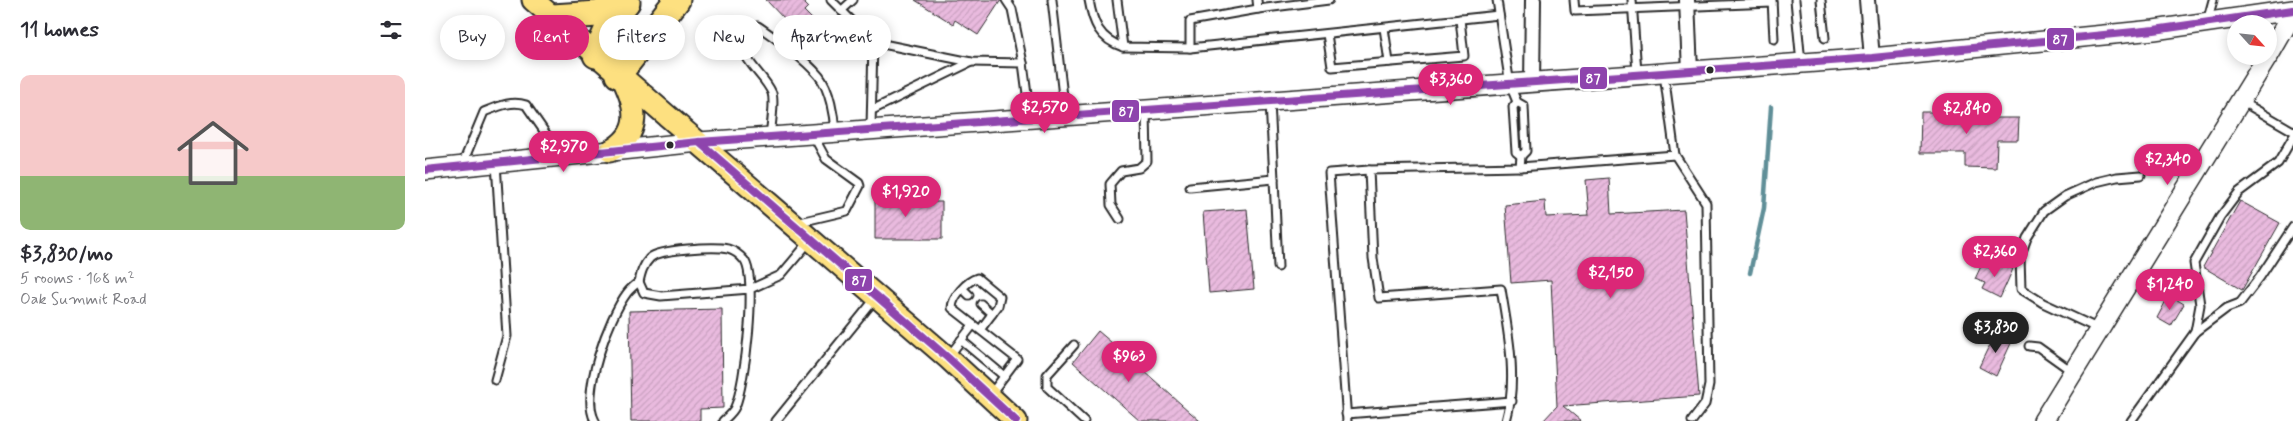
<!DOCTYPE html>
<html lang="en">
<head>
<meta charset="utf-8">
<style>
	:root { --surface:#fff; --page:#f7f7f7; --text:#2b2b33; --muted:#7c7c81; --accent:#db2777 }
	body { margin:0; font-family:Mynerve,sans-serif; background:var(--page); color:var(--text); height:100vh; display:flex; flex-direction:column; font-size:19px; white-space:nowrap }
	* { box-sizing:border-box; margin:0 }
	p { font-size:16px; color:var(--muted) }
	.icon { flex:none; width:28px; height:28px; fill:none; stroke:currentColor; stroke-width:2; stroke-linecap:round; stroke-linejoin:round }
	.map { position:relative; flex:1; overflow:hidden }
	.sheet { display:flex; flex-direction:column; background:var(--surface); width:425px }
	.sheet>* { flex:none }
	.top-card { position:absolute; left:15px; top:15px; width:475px; height:45px; display:flex; gap:10px }
	.needle { width:32px; rotate:117deg }
	.fabs { position:absolute; left:1802px; top:15px; display:grid; gap:10px }
	.fabs a { display:grid; place-items:center; width:50px; height:50px; border-radius:50%; background:var(--surface); box-shadow:0 2px 12px #0003; font-size:25px }
	.price { position:absolute; translate:-50% -42px; padding:0 11px; border-radius:18px; background:var(--accent); color:#fff; font-size:16px; line-height:32px; filter:drop-shadow(0 1px 2px #0008) }
	.price::after { content:''; position:absolute; left:50%; top:30px; width:15px; height:11px; margin-left:-8px; background:inherit; clip-path:polygon(0 0,100% 0,50% 100%) }
	.price.selected { background:#222; color:#fff }
	ul { padding:0; list-style:none }
	li { display:grid; align-content:center; gap:10px; height:265px; padding:0 20px }
	li span { display:grid; place-items:center; height:155px; border-radius:10px; color:#555 }
	li>.icon { margin-inline-start:auto }
	span .icon { width:90px; height:90px; fill:#fffc; stroke-width:1 }
	li b { font-size:21px }
	h2 { display:flex; justify-content:space-between; align-items:center; height:60px; padding:0 20px; font-size:21px }
	.chip { padding:0 18px; border-radius:22px; background:var(--surface); box-shadow:0 2px 12px #0003; font-size:18px; line-height:45px }
	.chip.selected { background:var(--accent); color:#fff }
	main { display:flex; flex:1; min-height:0 }
	.map>svg:first-child { display:block }
	.lines { fill:none; stroke-linecap:round; stroke-linejoin:round }
	.stream { stroke:#608f98; stroke-width:4.5 }
	.building { fill:url(#building-hatch); stroke:#2b2b2b }
	.service-casing { stroke:#2b2b2b; stroke-width:11 }
	.minor-casing { stroke:#2b2b2b; stroke-width:18 }
	.secondary-casing { stroke:#2b2b2b; stroke-width:22 }
	.primary-casing { stroke:#2b2b2b; stroke-width:25 }
	.motorway-casing { stroke:#2b2b2b; stroke-width:29 }
	.service { stroke:#fff; stroke-width:7 }
	.minor { stroke:#fff; stroke-width:14 }
	.secondary { stroke:#fff; stroke-width:19 }
	.primary { stroke:#fde080; stroke-width:21 }
	.motorway { stroke:#fde080; stroke-width:25 }
	.bus-1-casing { stroke:#fff; stroke-width:11 }
	.bus-1 { stroke:#8e44ad; stroke-width:8 }
	.bus-dot { fill:#2b2b2b; stroke:#fff; stroke-width:2 }
	.line-badge { stroke:#fff; stroke-width:2 }
	.badge-label { font-size:14px; text-anchor:middle; font-weight:bold; fill:#fff }
</style>
</head>
<body>
<main>
<section class="sheet">
<h2>11 homes<svg class="icon" aria-label="filters" viewBox="0 0 24 24"><path d="M4 7h16M4 17h16"/><circle cx="9" cy="7" r="2"/><circle cx="15" cy="17" r="2"/></svg></h2>
<ul>
<li><span style="background:linear-gradient(#f6c9c9 65%,#8fb573 0)"><svg class="icon" aria-label="home" viewBox="0 0 24 24"><path d="M3 11l9-7 9 7M6 9v11h12V9"/></svg></span><div><b>$3,830/mo</b><p>5 rooms · 168 m²</p><p>Oak Summit Road</p></div></li>
</ul>
</section>
<div class="map">
<svg width="1868" height="421" viewBox="0 0 1868 421">
	<defs>
		<pattern id="building-hatch" width="6" height="6" patternUnits="userSpaceOnUse" patternTransform="scale(1.25)"><rect width="6" height="6" fill="#e9bade"/><path d="M-1 1l2-2M0 6l6-6M5 7l2-2" fill="none" stroke="#c8a0bf"/></pattern>
	</defs>
	<rect width="100%" height="100%" fill="#fff"/>
	<filter id="ink" filterUnits="userSpaceOnUse"><feTurbulence type="fractalNoise" baseFrequency=".02" numOctaves="2"/><feDisplacementMap in="SourceGraphic" scale="10" xChannelSelector="R" yChannelSelector="G"/><feConvolveMatrix kernelMatrix="1 2 1 2 8 2 1 2 1" color-interpolation-filters="sRGB"/></filter>
	<g filter="url(#ink)">
		<g class="lines">
			<polyline class="stream" points="1325,273 1339,208 1346,107"/>
		</g>
		<g class="building">
			<polygon points="341,0 376,0 383,7 379,11 394,26 379,40"/>
			<polygon points="490,0 576,0 553,35 530,20 528,24"/>
			<polygon points="1541,110 1569,111 1569,118 1594,118 1593,140 1572,140 1571,168 1540,167 1540,153 1495,153 1496,112 1541,112"/>
			<polygon points="1184,178 1186,214 1259,210 1274,396 1138,406 1156,421 1118,421 1132,406 1126,280 1086,283 1080,205 1120,201 1121,217 1164,215 1161,180"/>
			<polygon points="450,188 470,188 470,202 517,202 517,239 450,239"/>
			<polygon points="1815,201 1855,223 1817,290 1778,267"/>
			<polygon points="822,209 829,289 784,293 778,212"/>
			<polygon points="1571,261 1588,269 1575,298 1557,289 1560,283 1550,279 1557,264 1567,269"/>
			<polygon points="1744,295 1759,304 1746,326 1732,318"/>
			<polygon points="297,309 298,408 275,409 275,421 206,421 204,311"/>
			<polygon points="673,331 700,354 775,421 715,421 648,362"/>
			<polygon points="1570,333 1587,341 1571,376 1554,367"/>
		</g>
		<g class="lines">
			<defs>
				<g id="service">
					<polyline points="406,0 448,42"/>
					<polyline points="581,0 587,9 598,63"/>
					<polyline points="627,0 640,114"/>
					<path d="M664 0C668 23 674 39 698 47L765 48 1074 15"/>
					<polyline points="692,0 698,47"/>
					<polyline points="832,0 833,9 904,0"/>
					<polyline points="1072,0 1085,85 1092,102 1099,106 1101,151 1096,156 1091,152 1088,107 1092,102"/>
					<polyline points="1149,0 1150,11 1347,3"/>
					<polyline points="1207,0 1212,73"/>
					<polyline points="1347,0 1349,39"/>
					<polyline points="1370,0 1376,63"/>
					<polyline points="1396,0 1400,38"/>
					<polyline points="416,11 428,0"/>
					<polyline points="1782,22 1788,0"/>
					<polyline points="959,28 964,62"/>
					<polyline points="902,34 907,67 1039,56 1035,19"/>
					<polyline points="765,48 765,21 833,9"/>
					<polyline points="1816,101 1868,131"/>
					<polyline points="447,110 546,62"/>
					<polyline points="446,127 448,42 546,62 598,63 605,117"/>
					<path d="M345 136C346 126 350 102 347 93 337 69 302 54 327 27L333 26C353 40 379 58 394 76 405 90 409 116 410 132"/>
					<polyline points="1250,155 1281,203 1284,385 1280,404 1267,421"/>
					<path d="M37 165 59 112C72 107 86 100 101 105L135 154"/>
					<polyline points="1095,167 1250,155 1239,74"/>
					<path d="M944 170 948 258 954 298 1076 289C1083 332 1093 379 1081 421"/>
					<polyline points="849,179 853,267"/>
					<polyline points="765,187 849,179 845,102"/>
					<polyline points="695,219 686,205 685,184 696,171 714,168 722,161 721,111"/>
					<polyline points="371,223 422,211 435,186 434,183 401,159 388,135"/>
					<polyline points="538,289 544,295"/>
					<polyline points="556,304 567,314"/>
					<polyline points="1674,329 1618,303 1596,289 1595,257 1602,238 1619,211 1640,196 1671,182 1692,177 1716,175"/>
					<path d="M555 330 573 306 575 297 552 278C542 281 527 297 527 308L592 359 565 395"/>
					<polyline points="1770,332 1775,305 1769,263 1795,217 1814,192 1853,163 1868,137"/>
					<polyline points="536,340 579,376"/>
					<polyline points="649,345 622,375 622,387 659,421"/>
					<polyline points="1604,346 1613,347 1648,372"/>
					<polyline points="524,356 548,325"/>
					<polyline points="70,380 82,336 71,163"/>
					<polyline points="921,414 1087,401"/>
					<path d="M170 421C155 394 184 317 202 293 205 289 210 285 214 282"/>
					<path d="M298 421C302 417 308 412 310 407 320 385 333 277 319 260 314 254 310 251 303 249 290 246 234 249 225 258 218 265 216 273 214 282L219 293 236 296 325 289 356 275 384 242"/>
					<polyline points="351,421 450,299"/>
					<polyline points="922,421 904,173 944,170 1095,167 1096,156"/>
					<polyline points="1706,421 1770,332 1802,308 1815,303 1835,277 1868,227"/>
				</g>
				<g id="minor">
					<polyline points="1262,0 1265,72"/>
					<polyline points="1442,0 1447,58"/>
					<polyline points="1107,84 1108,0"/>
				</g>
				<g id="secondary">
					<polyline points="1844,55 1868,13"/>
					<polyline points="0,170 274,142 1447,58 1729,30 1868,10"/>
					<polyline points="1618,421 1843,56"/>
				</g>
				<g id="primary">
					<polyline points="108,0 523,358 591,421"/>
					<path d="M185 151C217 134 212 108 198 79"/>
				</g>
				<g id="motorway">
					<polyline points="128,17 173,14 201,3"/>
					<polyline points="171,55 186,21 202,2"/>
					<polyline points="193,75 252,0"/>
				</g>
			</defs>
			<use href="#service" class="service-casing"/>
			<use href="#minor" class="minor-casing"/>
			<use href="#secondary" class="secondary-casing"/>
			<use href="#primary" class="primary-casing"/>
			<use href="#motorway" class="motorway-casing"/>
			<use href="#service" class="service"/>
			<use href="#minor" class="minor"/>
			<use href="#secondary" class="secondary"/>
			<use href="#primary" class="primary"/>
			<use href="#motorway" class="motorway"/>
			<defs>
				<g id="bus-1">
					<polyline points="274,142 523,358 591,421"/>
					<polyline points="0,170 274,142 1447,58 1729,30 1868,10"/>
				</g>
			</defs>
			<use href="#bus-1" class="bus-1-casing"/>
			<use href="#bus-1" class="bus-1"/>
		</g>
	</g>
	<g class="bus-dot">
		<circle cx="1285" cy="70" r="4.5"/>
		<circle cx="245" cy="145" r="4.5"/>
	</g>
	<g class="line-badge">
		<rect x="1621" y="27" width="29" height="24" rx="5" fill="#8e44ad"/>
		<rect x="1154" y="66" width="29" height="24" rx="5" fill="#8e44ad"/>
		<rect x="686" y="99" width="29" height="24" rx="5" fill="#8e44ad"/>
		<rect x="419" y="268" width="29" height="24" rx="5" fill="#8e44ad"/>
	</g>
	<g class="badge-label">
		<text x="1635" y="44">87</text>
		<text x="1168" y="83">87</text>
		<text x="701" y="116">87</text>
		<text x="434" y="285">87</text>
	</g>
</svg>
<div class="fabs">
<a><svg class="needle" viewBox="-14 -14 28 28"><path d="M0-13l5 13h-10z" fill="#e53935"/><path d="M0 13l5-13h-10z" fill="#7c7c81"/></svg></a>
</div>
<b class="price" style="left:1026px;top:106px">$3,360</b>
<b class="price" style="left:620px;top:134px">$2,570</b>
<b class="price" style="left:1542px;top:135px">$2,840</b>
<b class="price" style="left:139px;top:173px">$2,970</b>
<b class="price" style="left:1743px;top:186px">$2,340</b>
<b class="price" style="left:481px;top:218px">$1,920</b>
<b class="price" style="left:1570px;top:278px">$2,360</b>
<b class="price" style="left:1186px;top:299px">$2,150</b>
<b class="price" style="left:1745px;top:311px">$1,240</b>
<b class="price selected" style="left:1571px;top:354px">$3,830</b>
<b class="price" style="left:704px;top:383px">$963</b>
<div class="top-card">
<a class="chip">Buy</a>
<a class="chip selected">Rent</a>
<a class="chip">Filters</a>
<a class="chip">New</a>
<a class="chip">Apartment</a>
</div>
</div>
</main>
</body>
</html>
